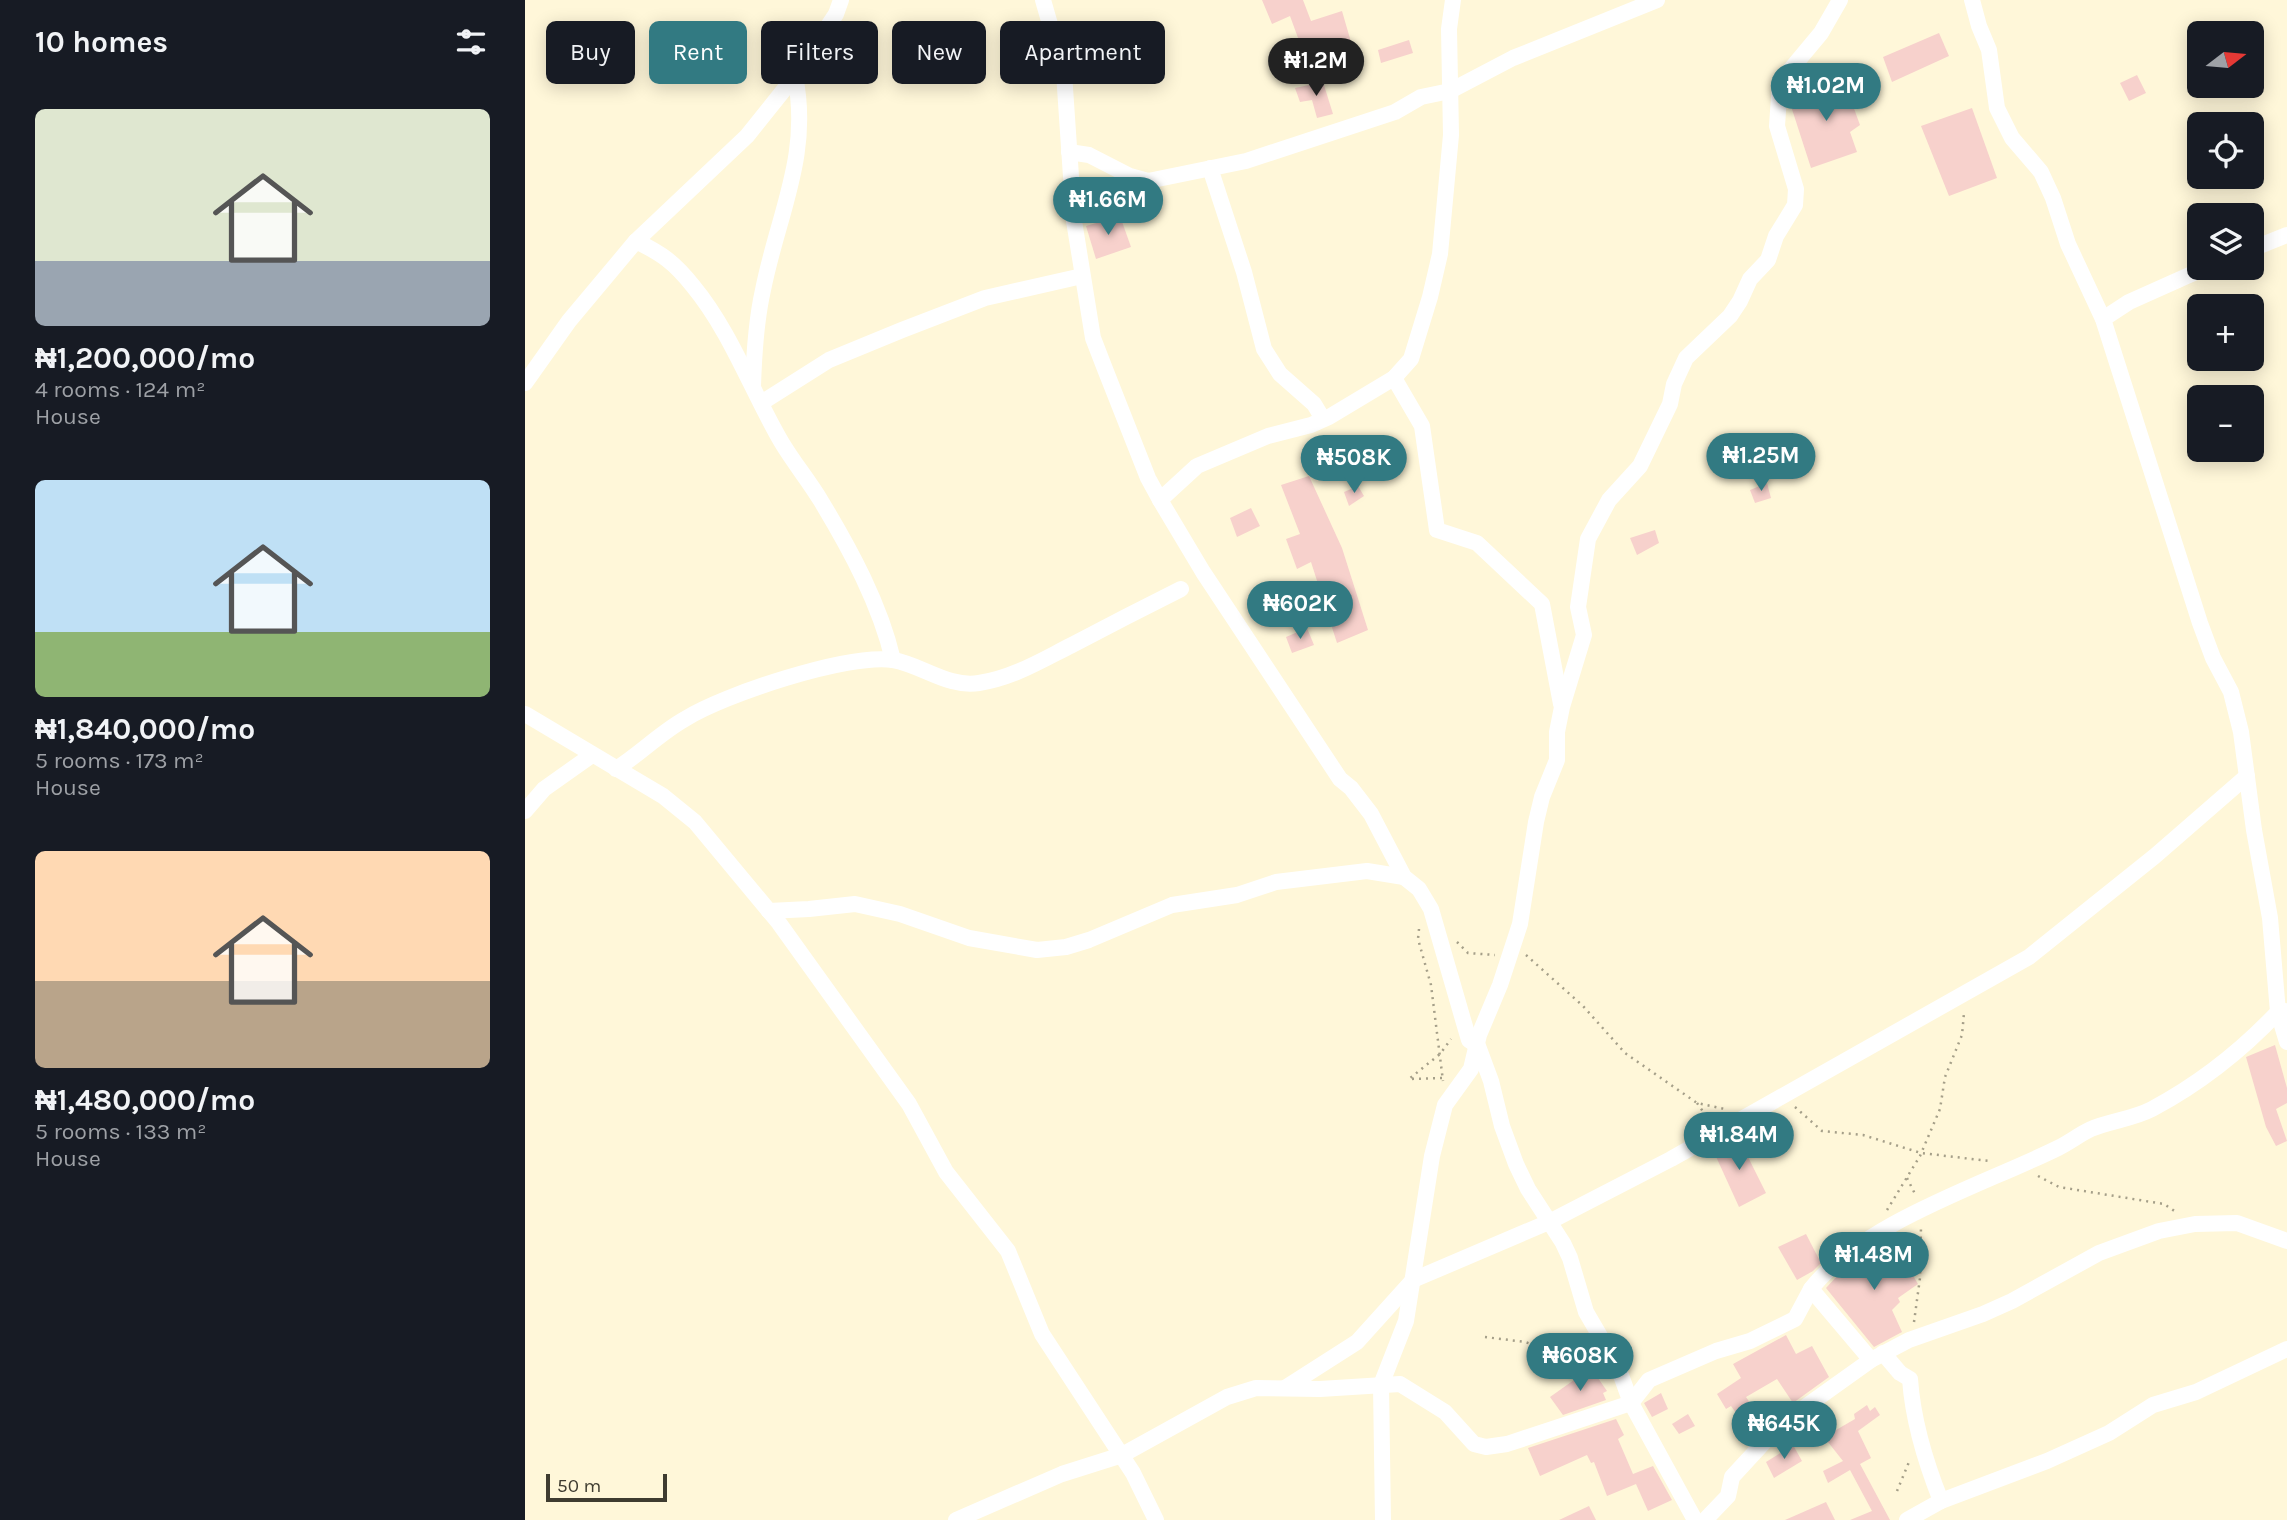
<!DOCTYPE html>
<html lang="en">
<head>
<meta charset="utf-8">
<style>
	:root { --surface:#171b24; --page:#242831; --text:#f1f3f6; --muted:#9ea1a6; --accent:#327a82 }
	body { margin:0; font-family:Karla,sans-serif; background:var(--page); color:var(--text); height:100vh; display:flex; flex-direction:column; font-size:26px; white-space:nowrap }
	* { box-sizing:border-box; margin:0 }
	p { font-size:23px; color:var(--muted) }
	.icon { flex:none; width:38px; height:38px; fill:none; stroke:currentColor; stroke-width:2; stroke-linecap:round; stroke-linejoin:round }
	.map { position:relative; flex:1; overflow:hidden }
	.details { display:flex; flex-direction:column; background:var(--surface); width:525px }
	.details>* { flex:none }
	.top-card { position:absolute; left:21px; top:21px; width:665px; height:63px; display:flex; gap:14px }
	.needle { width:46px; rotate:74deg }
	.controls { position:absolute; left:1662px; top:21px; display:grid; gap:14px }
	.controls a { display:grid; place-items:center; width:77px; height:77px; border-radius:10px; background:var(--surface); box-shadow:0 4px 18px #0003; font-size:35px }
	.scale { position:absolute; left:21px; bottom:18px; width:121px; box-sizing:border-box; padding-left:7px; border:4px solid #3f3c30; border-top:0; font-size:19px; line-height:24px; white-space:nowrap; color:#3f3c30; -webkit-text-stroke:5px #fff7d9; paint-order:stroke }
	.price { position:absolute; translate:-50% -60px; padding:0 16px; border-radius:24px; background:var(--accent); color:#fff; font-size:23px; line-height:46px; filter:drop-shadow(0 2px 4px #0008) }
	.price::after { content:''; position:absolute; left:50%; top:42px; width:21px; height:16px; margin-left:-10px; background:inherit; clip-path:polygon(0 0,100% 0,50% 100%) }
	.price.on { background:#222; color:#fff }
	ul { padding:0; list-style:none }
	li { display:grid; align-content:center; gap:14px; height:371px; padding:0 35px }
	li span { display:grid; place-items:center; height:217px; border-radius:10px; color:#555 }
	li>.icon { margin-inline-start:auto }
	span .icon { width:126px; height:126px; fill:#fffc; stroke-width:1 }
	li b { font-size:30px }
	h2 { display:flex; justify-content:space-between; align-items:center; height:84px; padding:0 35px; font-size:30px }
	.pill { padding:0 24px; border-radius:10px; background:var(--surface); box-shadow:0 4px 18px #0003; font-size:24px; line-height:63px }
	.pill.on { background:var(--accent); color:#fff }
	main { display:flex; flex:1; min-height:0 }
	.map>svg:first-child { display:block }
	.building { fill:#f7d1cc }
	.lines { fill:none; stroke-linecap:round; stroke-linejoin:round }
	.path { stroke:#a59f89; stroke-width:2.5; stroke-dasharray:2 5; stroke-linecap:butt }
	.minor { stroke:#fff; stroke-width:16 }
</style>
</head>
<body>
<main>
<section class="details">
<h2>10 homes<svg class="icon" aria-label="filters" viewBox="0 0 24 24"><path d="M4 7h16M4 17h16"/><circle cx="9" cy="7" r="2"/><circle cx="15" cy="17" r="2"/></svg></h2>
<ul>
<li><span style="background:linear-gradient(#dfe7d0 70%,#9aa5b1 0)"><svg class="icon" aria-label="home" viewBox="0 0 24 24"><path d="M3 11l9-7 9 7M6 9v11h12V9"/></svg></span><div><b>₦1,200,000/mo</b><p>4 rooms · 124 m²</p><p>House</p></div></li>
<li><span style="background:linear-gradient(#bfe0f5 70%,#8fb573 0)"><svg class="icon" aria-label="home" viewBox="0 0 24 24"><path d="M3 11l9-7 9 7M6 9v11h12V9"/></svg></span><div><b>₦1,840,000/mo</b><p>5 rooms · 173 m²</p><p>House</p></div></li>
<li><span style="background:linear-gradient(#ffd9b3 60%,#b9a48a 0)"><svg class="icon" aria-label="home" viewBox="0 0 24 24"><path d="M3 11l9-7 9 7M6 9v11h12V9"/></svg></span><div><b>₦1,480,000/mo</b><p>5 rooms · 133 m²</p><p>House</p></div></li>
</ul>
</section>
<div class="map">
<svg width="1762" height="1520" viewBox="0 0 1762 1520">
	<rect width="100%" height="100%" fill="#fff7d9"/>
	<g class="building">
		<polygon points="737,0 778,0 786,21 817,11 826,42 780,57 765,16 747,24"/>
		<polygon points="1414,33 1424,56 1367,82 1358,57"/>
		<polygon points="884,40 888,53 856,63 853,50"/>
		<polygon points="1612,75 1621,93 1604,101 1595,83"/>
		<polygon points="1319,81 1335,125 1325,132 1332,152 1286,168 1264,100"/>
		<polygon points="798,82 808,114 792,118 787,100 775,102 770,88"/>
		<polygon points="1447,108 1472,178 1424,196 1396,126"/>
		<polygon points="595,216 606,247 571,259 561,226"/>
		<polygon points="863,447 874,470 860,476 849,454"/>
		<polygon points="784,476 817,548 843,630 812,643 786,562 772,569 761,539 775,534 756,485"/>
		<polygon points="1242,483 1246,498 1230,503 1225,490"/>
		<polygon points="833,486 839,496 824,506 819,492"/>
		<polygon points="726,508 735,526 712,537 705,518"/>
		<polygon points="1130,530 1134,543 1112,555 1105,538"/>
		<polygon points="782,628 789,645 767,653 761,637"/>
		<polygon points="1750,1045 1762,1088 1762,1103 1751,1109 1762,1141 1751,1146 1741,1127 1721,1057"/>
		<polygon points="1213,1137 1241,1193 1214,1207 1188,1150"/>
		<polygon points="1281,1234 1296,1263 1288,1271 1272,1280 1253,1247"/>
		<polygon points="1367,1240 1393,1284 1373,1298 1375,1302 1367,1310 1377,1332 1349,1347 1301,1288 1314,1274"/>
		<polygon points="1261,1335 1271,1354 1287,1346 1304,1377 1268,1403 1252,1379 1221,1397 1240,1425 1229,1438 1206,1406 1201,1409 1192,1394 1216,1378 1208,1364"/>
		<polygon points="1066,1368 1082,1391 1078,1393 1081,1400 1038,1415 1025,1397"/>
		<polygon points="1136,1393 1143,1409 1127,1417 1119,1403"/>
		<polygon points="1342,1405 1345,1411 1350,1407 1355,1415 1333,1431 1346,1458 1335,1464 1365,1520 1325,1520 1347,1511 1325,1470 1303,1483 1298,1471 1318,1461 1299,1437 1330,1419 1329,1414"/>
		<polygon points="1163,1414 1170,1426 1154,1434 1147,1424"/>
		<polygon points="1091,1419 1099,1435 1093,1439 1108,1474 1128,1466 1147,1500 1123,1511 1111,1484 1082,1496 1069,1462 1066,1463 1062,1455 1015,1476 1003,1448"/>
		<polygon points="1268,1445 1277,1461 1249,1478 1241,1462"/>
		<polygon points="1301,1502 1310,1520 1260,1520"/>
		<polygon points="1064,1506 1071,1520 1034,1520"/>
	</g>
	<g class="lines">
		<g class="path">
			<polyline points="894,929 893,939 906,985 918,1081"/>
			<polyline points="932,942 943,953 970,955"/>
			<polyline points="1001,955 1058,1006 1100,1053 1172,1103 1200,1109"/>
			<polyline points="917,1078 884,1079 915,1054 926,1039"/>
			<polyline points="1172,1103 1184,1120"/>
			<polyline points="1270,1107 1297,1131 1338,1135 1396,1153 1464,1161"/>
			<polyline points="1513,1176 1534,1187 1639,1204 1651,1212"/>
			<polyline points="1382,1178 1390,1194"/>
			<polyline points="1362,1210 1395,1156 1415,1109 1420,1077 1437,1035 1439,1013"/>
			<polyline points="1389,1322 1395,1278 1396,1227"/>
			<polyline points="960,1337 1000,1342 1065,1364 1072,1363"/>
			<polyline points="1372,1491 1384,1462"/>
		</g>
		<g class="minor">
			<polyline points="518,0 539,73 549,221 568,338 580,369 623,478 635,500 678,572 815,779 826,788 846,814 879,877 894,889 906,909 939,1023 944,1040 953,1046 966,1081 977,1126 991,1164 1003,1189 1038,1243 1045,1258 1061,1312 1093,1367 1106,1403 1170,1520"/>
			<polyline points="1447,0 1454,26 1464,50 1472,108 1487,138 1516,172 1528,198 1543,244 1578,319 1675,623 1688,658 1706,692 1716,732 1729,830 1745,918 1753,1012 1762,1042"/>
			<polyline points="544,152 564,155 605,176 623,181 721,161 870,112 896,97 925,91 988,58 1132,0"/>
			<polyline points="685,168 719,272 739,349 755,374 789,404 798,419"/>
			<path d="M111 241C137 254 149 262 168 286 206 332 227 392 257 443 269 463 284 481 296 501 325 549 355 604 368 660"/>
			<polyline points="1727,249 1762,235"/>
			<polyline points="1578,319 1604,302 1680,268"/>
			<polyline points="869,378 897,426 912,530 952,543 1017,604 1036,704"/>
			<polyline points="0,383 44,321 111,241 222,136 270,76 311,14 316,0"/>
			<path d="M228 386C229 354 231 321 238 290 253 214 286 155 270 76"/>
			<polyline points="236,403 304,360 377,330 460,298 557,276"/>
			<polyline points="635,500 672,466 743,436 786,425 804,417 869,378 886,359 905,297 915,254 926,135 924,29 928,0"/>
			<polyline points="0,714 138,796 170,822 254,923 384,1104 421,1172 483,1251 517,1334 608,1473 631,1520"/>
			<path d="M91 769C115 754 135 733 160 719 198 695 323 653 368 660 397 665 423 688 454 683 488 678 517 660 547 645 583 626 620 607 656 589"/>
			<polyline points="0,811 19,789 67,755"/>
			<polyline points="244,911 284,909 330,904 375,914 444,938 512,950 541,947 564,940 647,905 712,895 751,882 842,871 879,877"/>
			<path d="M1358 1353 1375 1373 1385 1379C1388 1422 1400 1461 1416 1501"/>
			<path d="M1346 1360 1286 1289C1338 1222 1458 1185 1533 1148 1545 1142 1555 1134 1566 1129 1585 1121 1608 1119 1627 1109 1674 1084 1716 1051 1753 1012L1760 1011"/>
			<polyline points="760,1388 832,1342 888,1280 1024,1222 1146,1159 1504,957 1630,856 1722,776"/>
			<polyline points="431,1520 537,1474 597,1455 702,1397 731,1388 795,1389 875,1384 920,1412 949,1444 961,1447 982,1444 1106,1403 1124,1380 1191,1351 1225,1341 1270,1319 1286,1289"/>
			<polyline points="858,1520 856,1385 881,1321 907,1156 920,1105 946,1069 954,1035 975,985 995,924 1011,822 1017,797 1032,760 1032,732 1037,707 1059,635 1053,607 1063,539 1084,500 1115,466 1145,404 1149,384 1161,358 1205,316 1215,301 1225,279 1243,260 1251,236 1270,205 1271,189 1252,126 1255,82 1296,33 1315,0"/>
			<polyline points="1180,1520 1203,1496 1207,1477 1255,1425 1346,1360 1384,1340 1458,1314 1487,1301 1574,1253 1634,1231 1670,1224 1712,1223 1762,1241"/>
			<polyline points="1382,1520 1416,1501 1522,1461 1584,1433 1628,1405 1671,1392 1762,1349"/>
		</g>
	</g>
</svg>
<div class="controls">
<a><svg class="needle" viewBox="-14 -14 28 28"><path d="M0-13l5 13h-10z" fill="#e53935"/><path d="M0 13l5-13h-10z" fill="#9ea1a6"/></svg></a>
<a><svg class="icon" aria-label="locate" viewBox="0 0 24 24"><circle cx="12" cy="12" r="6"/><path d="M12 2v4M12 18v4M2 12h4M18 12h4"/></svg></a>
<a><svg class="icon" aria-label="layers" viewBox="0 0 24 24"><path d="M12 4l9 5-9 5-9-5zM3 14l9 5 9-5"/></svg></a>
<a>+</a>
<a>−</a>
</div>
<div class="scale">50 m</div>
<b class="price on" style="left:791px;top:98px">₦1.2M</b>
<b class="price" style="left:1301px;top:123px">₦1.02M</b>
<b class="price" style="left:583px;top:237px">₦1.66M</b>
<b class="price" style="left:1236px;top:493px">₦1.25M</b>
<b class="price" style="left:829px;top:495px">₦508K</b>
<b class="price" style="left:775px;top:641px">₦602K</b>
<b class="price" style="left:1214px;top:1172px">₦1.84M</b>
<b class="price" style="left:1349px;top:1292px">₦1.48M</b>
<b class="price" style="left:1055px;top:1393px">₦608K</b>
<b class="price" style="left:1259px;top:1461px">₦645K</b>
<div class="top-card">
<a class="pill">Buy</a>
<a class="pill on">Rent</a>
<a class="pill">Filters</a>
<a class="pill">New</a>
<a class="pill">Apartment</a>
</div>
</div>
</main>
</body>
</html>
